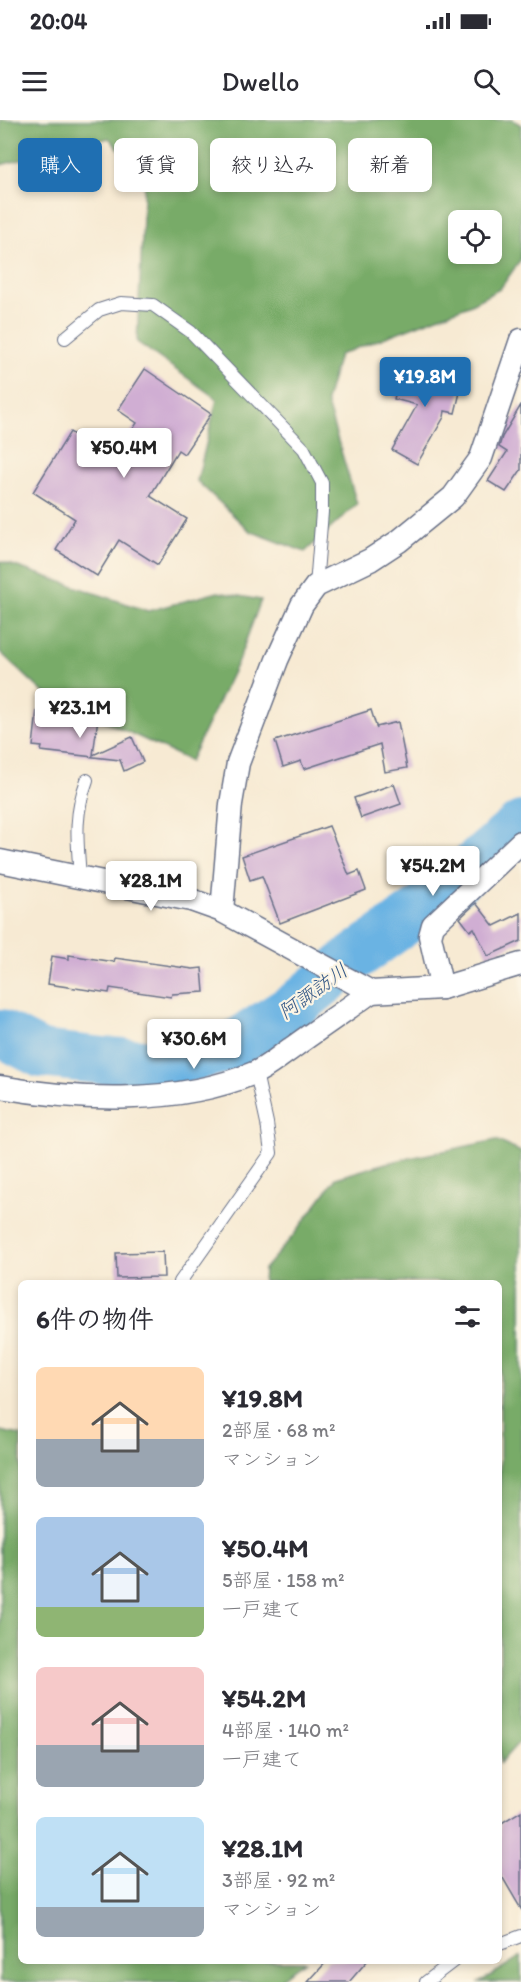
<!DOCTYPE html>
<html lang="ja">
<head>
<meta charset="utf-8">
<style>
	:root { --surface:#fff; --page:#f2f2f3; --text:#2b2b33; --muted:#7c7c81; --accent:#1f6fb2 }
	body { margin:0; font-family:Itim,"Klee One",sans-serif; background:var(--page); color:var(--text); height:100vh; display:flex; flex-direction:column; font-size:22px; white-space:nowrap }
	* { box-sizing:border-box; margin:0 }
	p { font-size:20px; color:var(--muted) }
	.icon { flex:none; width:33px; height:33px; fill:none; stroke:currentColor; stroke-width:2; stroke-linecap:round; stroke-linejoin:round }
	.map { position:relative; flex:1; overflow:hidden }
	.drawer { position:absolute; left:18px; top:1160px; width:484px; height:684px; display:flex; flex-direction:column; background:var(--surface); border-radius:9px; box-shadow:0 3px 9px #0003 }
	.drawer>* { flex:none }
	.guide { position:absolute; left:18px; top:18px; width:486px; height:54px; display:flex; gap:12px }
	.tools { position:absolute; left:448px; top:90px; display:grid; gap:12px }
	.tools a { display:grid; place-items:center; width:54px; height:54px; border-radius:9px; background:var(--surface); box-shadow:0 3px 9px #0003; font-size:30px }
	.price { position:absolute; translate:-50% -51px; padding:0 14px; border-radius:6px; background:#fff; color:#222; font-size:20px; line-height:39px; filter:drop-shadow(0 2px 3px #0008) }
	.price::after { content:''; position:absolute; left:50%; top:36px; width:18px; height:14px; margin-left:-9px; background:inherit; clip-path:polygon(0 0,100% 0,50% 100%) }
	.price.current { background:var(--accent); color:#fff }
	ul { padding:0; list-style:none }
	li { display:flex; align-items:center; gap:18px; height:150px; padding:0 18px }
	li span { display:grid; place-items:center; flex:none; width:168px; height:120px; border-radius:9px; color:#555 }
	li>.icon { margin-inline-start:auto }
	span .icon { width:72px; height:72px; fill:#fffc; stroke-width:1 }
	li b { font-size:26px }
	h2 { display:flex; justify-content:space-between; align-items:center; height:72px; padding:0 18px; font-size:26px }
	.tag { padding:0 21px; border-radius:9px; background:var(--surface); box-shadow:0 3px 9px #0003; font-size:21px; line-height:54px }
	.tag.current { background:var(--accent); color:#fff }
	.status { display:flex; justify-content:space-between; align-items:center; height:42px; padding:0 30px; background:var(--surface); direction:ltr }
	.status svg { height:16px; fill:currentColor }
	header { display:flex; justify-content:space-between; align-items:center; height:78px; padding:0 18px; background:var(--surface); font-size:27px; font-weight:600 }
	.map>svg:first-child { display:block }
	.forest { fill:#78ab67; stroke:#4a6d62; stroke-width:1.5; fill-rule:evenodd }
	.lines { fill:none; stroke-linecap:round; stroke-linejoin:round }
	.river { stroke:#6bb3e3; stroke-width:48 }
	.building { fill:#d0aed3 }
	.lane-casing { stroke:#687087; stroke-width:14 }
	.street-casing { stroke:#687087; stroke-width:25 }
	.lane { stroke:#fff; stroke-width:12 }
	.street { stroke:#fff; stroke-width:22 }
	.labels { text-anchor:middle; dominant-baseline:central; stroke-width:4.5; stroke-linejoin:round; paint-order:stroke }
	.water-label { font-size:20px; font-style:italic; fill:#335786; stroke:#fcf5e5 }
</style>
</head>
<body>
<div class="status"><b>20:04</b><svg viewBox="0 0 49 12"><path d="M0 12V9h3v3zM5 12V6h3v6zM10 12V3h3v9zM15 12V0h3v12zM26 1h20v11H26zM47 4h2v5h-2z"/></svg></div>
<header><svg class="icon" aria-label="menu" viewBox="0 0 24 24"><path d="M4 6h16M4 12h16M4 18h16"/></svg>Dwello<svg class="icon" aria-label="search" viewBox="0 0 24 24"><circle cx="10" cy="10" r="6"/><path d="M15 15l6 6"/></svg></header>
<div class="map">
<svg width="521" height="1862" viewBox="0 0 521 1862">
	<rect width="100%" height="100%" fill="#fcf5e5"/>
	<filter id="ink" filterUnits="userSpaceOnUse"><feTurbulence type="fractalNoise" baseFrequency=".0167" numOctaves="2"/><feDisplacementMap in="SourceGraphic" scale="12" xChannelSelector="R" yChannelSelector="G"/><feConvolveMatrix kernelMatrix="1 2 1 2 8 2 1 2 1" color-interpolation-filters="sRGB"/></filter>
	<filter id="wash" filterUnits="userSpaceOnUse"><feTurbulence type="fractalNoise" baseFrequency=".008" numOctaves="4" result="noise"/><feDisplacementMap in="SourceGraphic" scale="24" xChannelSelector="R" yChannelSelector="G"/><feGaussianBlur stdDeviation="1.35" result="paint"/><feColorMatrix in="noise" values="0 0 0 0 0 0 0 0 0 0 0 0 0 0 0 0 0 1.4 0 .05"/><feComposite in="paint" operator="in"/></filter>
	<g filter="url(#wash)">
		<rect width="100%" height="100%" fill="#f7ead3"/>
		<g class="forest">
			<path d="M0 0H513L521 5V139L500 169 469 185 339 235 326 281 357 384 305 432 250 411 197 361 217 279 137 222 145 57 109 18 0 45ZM459 100H492V134H459Z"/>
			<polygon points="0,441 148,491 218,472 261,480 239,539 190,641 43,572 0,532"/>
			<polygon points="496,1020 521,1032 521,1620 500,1643 500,1162 263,1162 264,1149 293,1116 336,1058 386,1043"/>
			<polygon points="0,1311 21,1315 21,1840 305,1841 276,1862 0,1862"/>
			<polygon points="521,1836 521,1862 480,1862"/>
		</g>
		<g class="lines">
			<polyline class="river" points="0,913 41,934 104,941 166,944 227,929 295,886 351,840 424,788 521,705"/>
		</g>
		<g id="blocks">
			<g class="building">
				<polygon points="408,246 463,260 455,293 445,291 444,297 417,344 392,330 417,285 394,279 400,255 405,256"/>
				<polygon points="145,249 211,294 184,334 178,330 150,376 187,399 158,445 119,420 97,456 56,430 75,399 33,372 70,312 113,340 137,303 118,290"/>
				<polygon points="521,285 521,350 506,372 488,361 507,332 499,327 502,317"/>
				<polygon points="371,590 377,609 376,607 398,602 407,648 385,652 380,624 304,649 301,641 283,647 275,621"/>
				<polygon points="37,591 98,598 93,635 132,617 143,642 124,651 120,640 41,631 42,627 33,626"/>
				<polygon points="394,664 401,684 361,698 354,678"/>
				<polygon points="329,706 349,755 359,751 366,770 280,803 262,756 250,760 242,736"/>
				<polygon points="476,783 494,806 521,793 521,821 488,836 474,808 470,811 460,798"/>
				<polygon points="69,835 114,842 115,838 193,849 202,848 204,872 172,874 171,877 110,868 109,873 48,864 52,836 69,839"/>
				<polygon points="163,1132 164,1157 117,1158 116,1133"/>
				<polygon points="521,1691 521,1789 500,1753 500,1704"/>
				<polygon points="328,1840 368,1840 349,1862 308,1862"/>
			</g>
		</g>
	</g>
	<g filter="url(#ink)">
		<use href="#blocks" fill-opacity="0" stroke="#687087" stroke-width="1.5"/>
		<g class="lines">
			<defs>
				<g id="lane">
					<polyline points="65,218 99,190 121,183 153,185 191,212 304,329 322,363 322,392 316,466"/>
					<path d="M80 756C77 719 74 695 87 660"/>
					<polyline points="180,1162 271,1033 267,1003 256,953"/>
					<polyline points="500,1824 521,1816"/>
					<polyline points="426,1862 455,1840"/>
				</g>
				<g id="street">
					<polyline points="0,741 191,780 222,791 371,872 442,868 521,844"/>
					<polyline points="222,791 231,684 238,643 277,540 302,485 316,466 370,440 399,421 453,377 481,338 521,220"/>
					<polyline points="442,868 430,816 433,805 521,722"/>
					<path d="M0 967C80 981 178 985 254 953 267 948 280 936 292 928 318 909 345 891 371 872"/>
				</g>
			</defs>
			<use href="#lane" class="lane-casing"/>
			<use href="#street" class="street-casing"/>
			<use href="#lane" class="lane"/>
			<use href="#street" class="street"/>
		</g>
	</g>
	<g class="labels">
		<g class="water-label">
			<text transform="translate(313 871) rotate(-36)">阿諏訪川</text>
		</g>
	</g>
</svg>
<div class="tools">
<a><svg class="icon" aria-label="locate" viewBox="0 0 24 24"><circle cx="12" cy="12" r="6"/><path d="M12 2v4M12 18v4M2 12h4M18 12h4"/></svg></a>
</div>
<b class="price current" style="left:425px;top:288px">¥19.8M</b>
<b class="price" style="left:124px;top:359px">¥50.4M</b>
<b class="price" style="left:80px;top:619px">¥23.1M</b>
<b class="price" style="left:433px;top:777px">¥54.2M</b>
<b class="price" style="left:151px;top:792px">¥28.1M</b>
<b class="price" style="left:194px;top:950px">¥30.6M</b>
<div class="guide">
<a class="tag current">購入</a>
<a class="tag">賃貸</a>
<a class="tag">絞り込み</a>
<a class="tag">新着</a>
</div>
<section class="drawer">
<h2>6件の物件<svg class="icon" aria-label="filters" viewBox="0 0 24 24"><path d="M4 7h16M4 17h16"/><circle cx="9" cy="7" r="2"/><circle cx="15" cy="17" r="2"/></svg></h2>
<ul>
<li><span style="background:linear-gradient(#ffd9b3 60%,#9aa5b1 0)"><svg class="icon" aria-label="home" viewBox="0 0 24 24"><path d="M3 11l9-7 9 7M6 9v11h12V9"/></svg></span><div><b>¥19.8M</b><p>2部屋 · 68 m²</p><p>マンション</p></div></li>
<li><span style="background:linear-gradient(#a9c7e8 75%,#8fb573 0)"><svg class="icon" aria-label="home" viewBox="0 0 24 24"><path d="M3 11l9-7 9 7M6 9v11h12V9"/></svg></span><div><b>¥50.4M</b><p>5部屋 · 158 m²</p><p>一戸建て</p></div></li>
<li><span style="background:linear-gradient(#f6c9c9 65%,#9aa5b1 0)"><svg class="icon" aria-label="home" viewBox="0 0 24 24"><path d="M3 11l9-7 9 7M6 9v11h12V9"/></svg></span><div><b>¥54.2M</b><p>4部屋 · 140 m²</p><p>一戸建て</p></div></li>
<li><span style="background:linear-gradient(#bfe0f5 75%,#9aa5b1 0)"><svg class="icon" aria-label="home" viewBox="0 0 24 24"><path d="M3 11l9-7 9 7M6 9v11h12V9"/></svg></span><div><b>¥28.1M</b><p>3部屋 · 92 m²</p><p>マンション</p></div></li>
</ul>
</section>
</div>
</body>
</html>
